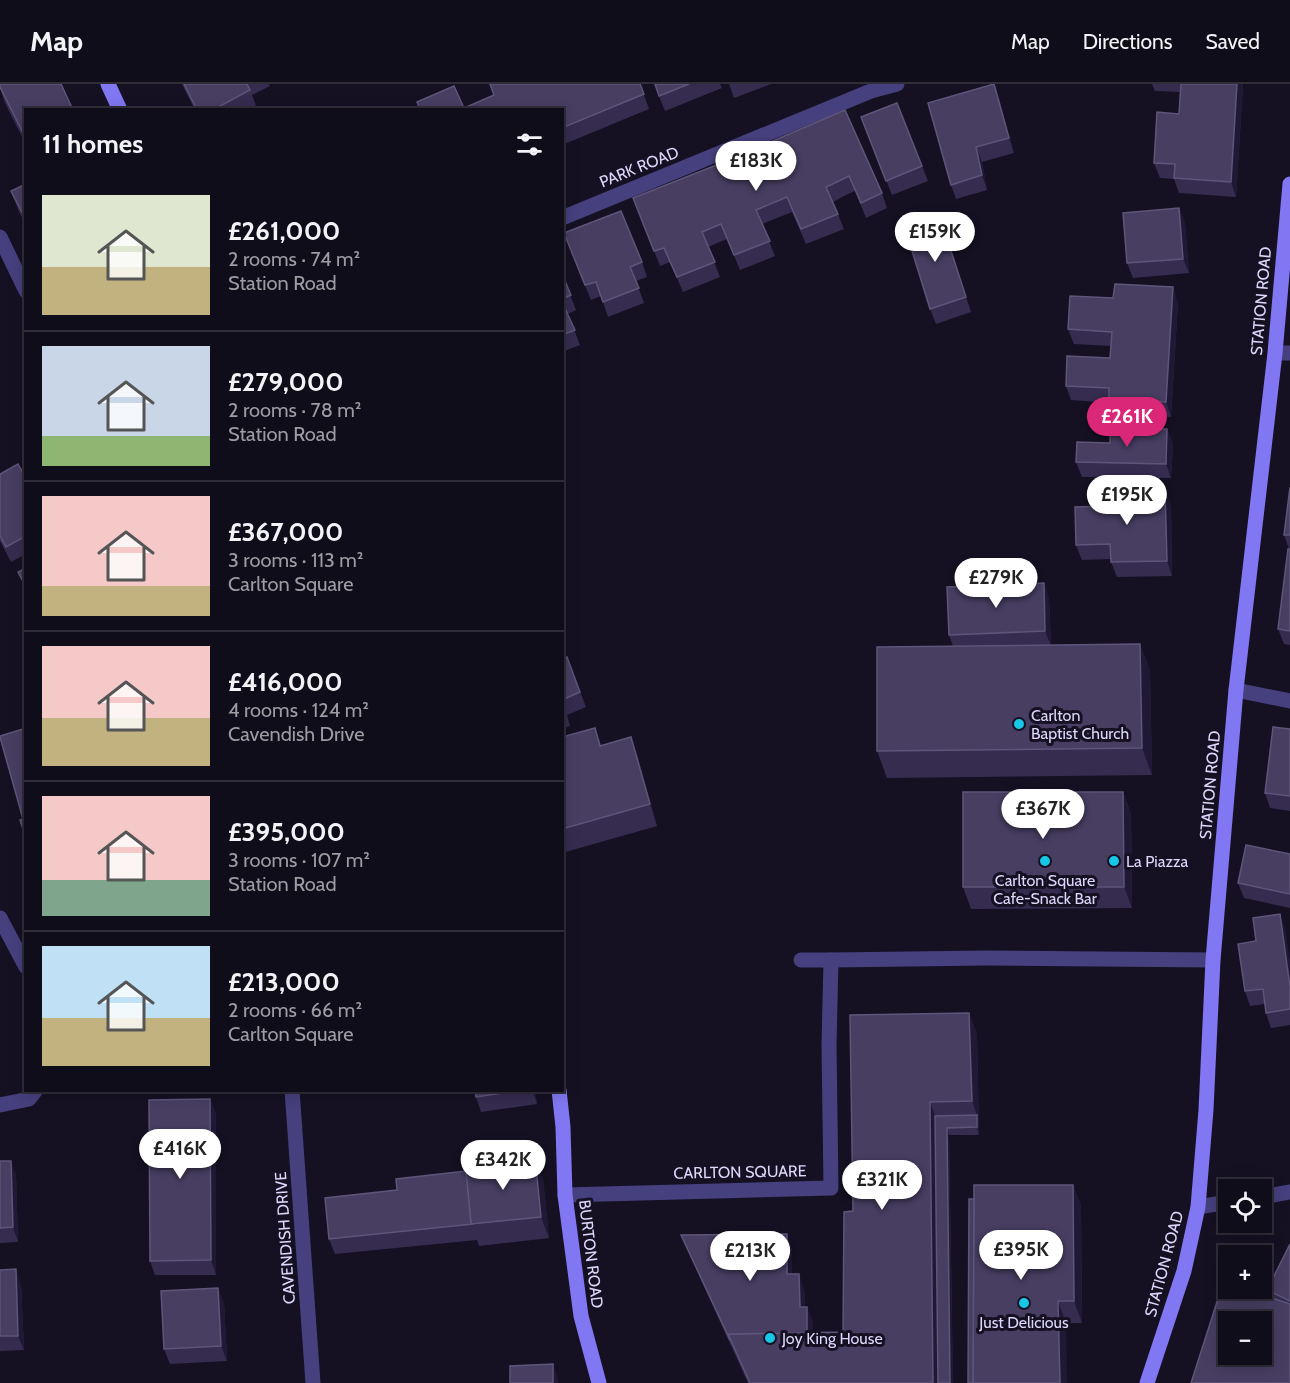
<!DOCTYPE html>
<html lang="en">
<head>
<meta charset="utf-8">
<style>
	:root { --surface:#100d1a; --page:#1e1b27; --text:#f1f3f6; --muted:#9c9ca2; --line:#302d39; --accent:#db2777 }
	body { margin:0; font-family:Cabin,sans-serif; background:var(--page); color:var(--text); height:100vh; display:flex; flex-direction:column; font-size:22px; white-space:nowrap }
	* { box-sizing:border-box; margin:0 }
	p { font-size:20px; color:var(--muted) }
	.icon { flex:none; width:33px; height:33px; fill:none; stroke:currentColor; stroke-width:2; stroke-linecap:round; stroke-linejoin:round }
	.map { position:relative; flex:1; overflow:hidden }
	.details { position:absolute; left:24px; top:24px; width:540px; height:984px; display:flex; flex-direction:column; background:var(--surface); border-radius:0px; box-shadow:0 3px 15px #0003,0 0 0 2px var(--line) }
	.details>* { flex:none }
	.buttons { position:absolute; left:1218px; top:1095px; display:grid; gap:12px }
	.buttons a { display:grid; place-items:center; width:54px; height:54px; border-radius:0px; background:var(--surface); box-shadow:0 3px 15px #0003,0 0 0 2px var(--line); font-size:30px }
	.price { position:absolute; translate:-50% -51px; padding:0 14px; border-radius:21px; background:#fff; color:#222; font-size:20px; line-height:39px; filter:drop-shadow(0 2px 3px #0008) }
	.price::after { content:''; position:absolute; left:50%; top:36px; width:18px; height:14px; margin-left:-9px; background:inherit; clip-path:polygon(0 0,100% 0,50% 100%) }
	.price.selected { background:var(--accent); color:#fff }
	ul { padding:0; list-style:none }
	li { display:flex; align-items:center; gap:18px; height:150px; padding:0 18px }
	li+li { border-top:2px solid var(--line) }
	li span { display:grid; place-items:center; flex:none; width:168px; height:120px; border-radius:0px; color:#555 }
	li>.icon { margin-inline-start:auto }
	span .icon { width:72px; height:72px; fill:#fffc; stroke-width:1 }
	li b { font-size:26px }
	h2 { display:flex; justify-content:space-between; align-items:center; height:72px; padding:0 18px; font-size:26px }
	header { display:flex; align-items:center; gap:36px; box-sizing:border-box; height:84px; padding:0 30px; background:var(--surface); border-bottom:2px solid var(--line) }
	header strong { font-size:28px }
	nav { display:flex; gap:33px; margin-inline-start:auto; font-size:21px }
	.map>svg:first-child { display:block }
	.lines { fill:none; stroke-linecap:round; stroke-linejoin:round }
	.street { stroke:#46407e; stroke-width:15 }
	.secondary { stroke:#8177f2; stroke-width:15 }
	.wall { fill:#352c50 }
	.shaded-wall { fill:#201936 }
	.building { fill:#473e62; stroke:#5e567a; stroke-width:1.5; fill-rule:evenodd }
	.poi-dot { fill:#17c7e8; stroke:#151123; stroke-width:2 }
	.labels { text-anchor:middle; dominant-baseline:central; stroke-width:6; stroke-linejoin:round; paint-order:stroke }
	.street-label { font-size:16px; fill:#ddd7fb; stroke:#151123 }
	.poi-label { font-size:16px; fill:#ddd7fb; stroke:#151123; text-anchor:start }
</style>
</head>
<body>
<header>
<strong>Map</strong>
<nav><a>Map</a><a>Directions</a><a>Saved</a></nav>
</header>
<div class="map">
<svg width="1290" height="1299" viewBox="0 0 1290 1299">
	<rect width="100%" height="100%" fill="#151123"/>
	<g class="lines">
		<g class="street">
			<polyline points="562,134 871,7 897,0"/>
			<polyline points="0,153 26,207"/>
			<polyline points="1275,269 1290,269"/>
			<polyline points="1236,606 1290,617"/>
			<polyline points="0,834 26,883"/>
			<polyline points="831,876 987,874 1213,876"/>
			<polyline points="292,1006 313,1299"/>
			<polyline points="0,1021 29,1015 36,1006"/>
			<polyline points="565,1111 831,1104 829,961 831,876 801,876"/>
			<polyline points="1262,1113 1290,1108"/>
			<polyline points="1198,1123 1228,1118"/>
		</g>
		<g class="secondary">
			<polyline points="108,0 120,26"/>
			<polyline points="559,1006 563,1043 565,1111 581,1232 599,1299"/>
			<polyline points="1147,1299 1184,1187 1198,1123 1206,1026 1213,876 1236,606 1275,269 1290,100"/>
		</g>
	</g>
	<g class="wall">
		<polygon points="0,0 26,26 26,61 5,19 0,4"/>
		<polygon points="182,0 269,0 270,2 252,11 256,21 247,26 195,26"/>
		<polygon points="489,0 640,0 649,25 562,61 562,26 420,26 417,18 464,24 494,11"/>
		<polygon points="654,0 720,0 722,4 665,27"/>
		<polygon points="729,0 771,0 734,14"/>
		<polygon points="1152,0 1243,0 1236,113 1179,109 1174,95 1160,94 1154,79 1179,30 1180,8 1155,7"/>
		<polygon points="999,15 1014,69 982,78 987,106 956,115 951,101"/>
		<polygon points="845,26 882,109 887,124 866,134 855,107 846,111 833,118 844,145 806,160 792,128 762,140 775,172 740,186 727,155 708,163 720,193 683,208 670,178 660,182 633,114 719,80"/>
		<polygon points="861,33 922,82 928,97 892,111"/>
		<polygon points="26,100 26,141 19,128 11,107"/>
		<polygon points="1179,124 1185,139 1189,189 1133,194 1127,179"/>
		<polygon points="940,133 971,228 936,240 930,225"/>
		<polygon points="564,149 642,178 647,193 636,197 644,219 608,233 601,212 591,216"/>
		<polygon points="562,190 576,226 568,230 580,261 562,268"/>
		<polygon points="1178,218 1171,333 1114,329 1111,319 1071,316 1066,302 1110,274 1111,262 1074,260 1068,245"/>
		<polygon points="1167,345 1173,360 1171,394 1082,393 1076,378 1110,359"/>
		<polygon points="0,390 26,394 26,470 11,478 0,457"/>
		<polygon points="1290,403 1290,561 1284,560 1278,545 1289,465 1284,451"/>
		<polygon points="1171,421 1172,492 1117,493 1111,478 1111,475 1082,476 1076,461"/>
		<polygon points="1049,514 1051,561 1140,560 1150,587 1152,691 887,694 877,667 953,562 949,551"/>
		<polygon points="567,573 586,623 567,631 570,642 562,645 562,575"/>
		<polygon points="595,644 601,661 631,653 638,674 657,742 562,769 562,653"/>
		<polygon points="1290,645 1290,727 1270,724 1265,709"/>
		<polygon points="1123,708 1131,730 1132,824 971,825 963,803"/>
		<polygon points="1290,770 1290,824 1244,814 1238,799"/>
		<polygon points="1285,845 1290,879 1290,941 1271,944 1266,929 1265,920 1250,922 1245,907 1256,857"/>
		<polygon points="969,929 977,950 979,1051 949,1051 953,1299 748,1299 687,1165 681,1151 792,1165 792,1190 804,1205 805,1223 813,1238 813,1248 843,1248 853,1127"/>
		<polygon points="475,1006 535,1006 537,1020 481,1028 476,1013"/>
		<polygon points="210,1015 216,1030 216,1191 155,1191 150,1177"/>
		<polygon points="0,1077 16,1091 18,1158 0,1159"/>
		<polygon points="543,1095 549,1154 479,1162 477,1156 335,1170 329,1155"/>
		<polygon points="1073,1101 1081,1122 1082,1239 1066,1239 974,1115"/>
		<polygon points="1290,1160 1290,1299 1270,1214 1267,1206"/>
		<polygon points="0,1186 21,1200 24,1266 0,1267"/>
		<polygon points="224,1219 227,1277 170,1280 164,1265"/>
	</g>
	<g class="shaded-wall">
		<polygon points="994,0 999,15 1014,69 1009,54"/>
		<polygon points="1237,0 1243,0 1236,113 1231,98"/>
		<polygon points="976,63 982,78 987,106 982,91"/>
		<polygon points="1179,124 1185,139 1189,189 1183,175"/>
		<polygon points="940,133 946,148 971,228 966,213"/>
		<polygon points="1173,203 1178,218 1171,333 1166,318"/>
		<polygon points="1167,345 1173,360 1171,394 1166,380"/>
		<polygon points="1165,406 1171,421 1172,492 1167,477"/>
		<polygon points="1044,499 1049,514 1051,562 1045,547"/>
		<polygon points="1140,560 1150,587 1152,691 1142,664"/>
		<polygon points="631,653 638,674 657,742 650,720"/>
		<polygon points="1123,708 1131,730 1132,824 1124,803"/>
		<polygon points="1280,830 1285,845 1290,879 1290,903"/>
		<polygon points="969,929 977,950 979,1051 977,1043 977,1031 972,1017"/>
		<polygon points="532,1006 535,1006 537,1020"/>
		<polygon points="210,1015 216,1030 216,1191 211,1176"/>
		<polygon points="930,1018 938,1039 941,1299 933,1299"/>
		<polygon points="947,1044 949,1051 953,1299 950,1299"/>
		<polygon points="535,1073 543,1095 549,1154 541,1133"/>
		<polygon points="11,1077 16,1091 18,1158 13,1143"/>
		<polygon points="1073,1101 1081,1122 1082,1239 1074,1217"/>
		<polygon points="787,1150 792,1165 792,1205 787,1190"/>
		<polygon points="16,1185 21,1200 24,1266 18,1252"/>
		<polygon points="799,1190 804,1205 806,1238 800,1223"/>
		<polygon points="218,1204 224,1219 227,1277 221,1262"/>
		<polygon points="1058,1217 1066,1239 1067,1299 1060,1299"/>
		<polygon points="807,1223 813,1238 813,1270 807,1255"/>
		<polygon points="553,1280 558,1295 558,1299 553,1299"/>
	</g>
	<g class="building">
		<polygon points="0,0 61,0 73,26 26,26 26,55 0,3"/>
		<polygon points="184,0 247,0 250,6 213,26 197,26"/>
		<polygon points="490,0 640,0 644,10 562,44 562,26 420,26 417,18 454,2 464,24 494,11"/>
		<polygon points="655,0 689,0 659,12"/>
		<polygon points="994,0 1009,54 976,63 982,91 951,101 928,19"/>
		<polygon points="1181,0 1237,0 1231,98 1174,94 1175,80 1154,79 1157,28 1179,30"/>
		<polygon points="897,19 922,82 886,97 861,33"/>
		<polygon points="845,26 882,109 861,119 849,92 841,96 826,103 838,130 801,145 787,113 756,126 770,157 734,171 721,140 702,148 715,178 677,193 664,164 654,167 633,114 719,80"/>
		<polygon points="26,100 26,136 11,107"/>
		<polygon points="1179,124 1183,175 1127,179 1123,129"/>
		<polygon points="621,127 642,178 630,183 639,204 603,218 596,198 585,201 564,149"/>
		<polygon points="940,133 966,213 930,225 905,144"/>
		<polygon points="562,190 571,211 562,215"/>
		<polygon points="1115,200 1173,203 1166,318 1109,314 1109,304 1066,302 1067,272 1110,274 1112,248 1068,245 1070,212 1113,214"/>
		<polygon points="562,218 575,246 562,251"/>
		<polygon points="1110,344 1167,345 1166,380 1076,378 1077,358 1110,359"/>
		<polygon points="18,380 26,394 26,452 6,463 0,452 0,390"/>
		<polygon points="1290,403 1290,451 1284,451"/>
		<polygon points="1165,406 1167,477 1111,478 1110,460 1076,461 1075,423 1109,422 1109,407"/>
		<polygon points="1288,465 1290,465 1290,547 1278,545"/>
		<polygon points="26,484 26,503 18,488"/>
		<polygon points="1044,499 1045,547 949,551 947,503"/>
		<polygon points="1140,560 1142,664 877,667 877,563"/>
		<polygon points="567,573 580,608 562,616 562,575"/>
		<polygon points="1273,643 1290,645 1290,712 1265,709"/>
		<polygon points="26,644 26,754 20,736 23,735 0,653 0,652"/>
		<polygon points="595,644 600,662 631,653 650,720 562,745 562,653"/>
		<polygon points="963,708 1123,708 1124,803 963,803"/>
		<polygon points="1246,761 1290,770 1290,810 1238,799"/>
		<polygon points="1280,830 1290,903 1290,925 1266,929 1263,905 1245,907 1238,860 1256,857 1253,834"/>
		<polygon points="969,929 972,1017 930,1018 933,1299 750,1299 728,1250 843,1248 844,1128 853,1127 850,931"/>
		<polygon points="475,1006 524,1006 476,1013"/>
		<polygon points="210,1015 211,1176 150,1177 149,1016"/>
		<polygon points="977,1031 977,1043 947,1044 950,1299 938,1299 935,1032"/>
		<polygon points="535,1073 541,1133 471,1140 465,1081"/>
		<polygon points="0,1077 11,1077 13,1143 0,1144"/>
		<polygon points="466,1087 471,1140 473,1140 329,1155 325,1114 397,1106 396,1095"/>
		<polygon points="974,1101 1073,1101 1074,1217 1058,1217 1060,1299 973,1299"/>
		<polygon points="969,1115 974,1115 973,1299 968,1299"/>
		<polygon points="787,1150 787,1190 799,1190 800,1223 807,1223 807,1249 728,1250 730,1256 681,1151"/>
		<polygon points="1290,1160 1290,1217 1267,1206"/>
		<polygon points="16,1185 18,1252 0,1252 0,1186"/>
		<path d="M1223 1199 1228 1200V1204H1241L1290 1220V1299H1191ZM1228 1238H1262V1270H1228Z"/>
		<polygon points="218,1204 221,1262 164,1265 161,1207"/>
		<polygon points="553,1280 553,1299 510,1299 510,1282"/>
	</g>
	<g class="poi-dot">
		<circle cx="1019" cy="640" r="6"/>
		<circle cx="1045" cy="777" r="6"/>
		<circle cx="1114" cy="777" r="6"/>
		<circle cx="1024" cy="1219" r="6"/>
		<circle cx="770" cy="1254" r="6"/>
	</g>
	<g class="labels">
		<g class="street-label">
			<text transform="translate(639 83) rotate(-22)">PARK ROAD</text>
			<text transform="translate(1261 217) rotate(-85)">STATION ROAD</text>
			<text transform="translate(1210 701) rotate(-85)">STATION ROAD</text>
			<text transform="translate(740 1088) rotate(-1)">CARLTON SQUARE</text>
			<text transform="translate(285 1154) rotate(-94)">CAVENDISH DRIVE</text>
			<text transform="translate(591 1170) rotate(83)">BURTON ROAD</text>
			<text transform="translate(1164 1180) rotate(-75)">STATION ROAD</text>
		</g>
		<g class="poi-label">
			<text x="1031" y="631">Carlton<tspan x="1031" dy="18">Baptist Church</tspan></text>
			<text x="1126" y="777">La Piazza</text>
			<text x="1045" y="796" text-anchor="middle">Carlton Square<tspan x="1045" dy="18">Cafe-Snack Bar</tspan></text>
			<text x="1024" y="1238" text-anchor="middle">Just Delicious</text>
			<text x="782" y="1254">Joy King House</text>
		</g>
	</g>
</svg>
<div class="buttons">
<a><svg class="icon" aria-label="locate" viewBox="0 0 24 24"><circle cx="12" cy="12" r="6"/><path d="M12 2v4M12 18v4M2 12h4M18 12h4"/></svg></a>
<a>+</a>
<a>−</a>
</div>
<b class="price" style="left:756px;top:108px">£183K</b>
<b class="price" style="left:935px;top:179px">£159K</b>
<b class="price selected" style="left:1127px;top:364px">£261K</b>
<b class="price" style="left:1127px;top:442px">£195K</b>
<b class="price" style="left:996px;top:525px">£279K</b>
<b class="price" style="left:1043px;top:756px">£367K</b>
<b class="price" style="left:180px;top:1096px">£416K</b>
<b class="price" style="left:503px;top:1107px">£342K</b>
<b class="price" style="left:882px;top:1127px">£321K</b>
<b class="price" style="left:1021px;top:1197px">£395K</b>
<b class="price" style="left:750px;top:1198px">£213K</b>
<section class="details">
<h2>11 homes<svg class="icon" aria-label="filters" viewBox="0 0 24 24"><path d="M4 7h16M4 17h16"/><circle cx="9" cy="7" r="2"/><circle cx="15" cy="17" r="2"/></svg></h2>
<ul>
<li><span style="background:linear-gradient(#dfe7d0 60%,#c2b280 0)"><svg class="icon" aria-label="home" viewBox="0 0 24 24"><path d="M3 11l9-7 9 7M6 9v11h12V9"/></svg></span><div><b>£261,000</b><p>2 rooms · 74 m²</p><p>Station Road</p></div></li>
<li><span style="background:linear-gradient(#c9d6e8 75%,#8fb573 0)"><svg class="icon" aria-label="home" viewBox="0 0 24 24"><path d="M3 11l9-7 9 7M6 9v11h12V9"/></svg></span><div><b>£279,000</b><p>2 rooms · 78 m²</p><p>Station Road</p></div></li>
<li><span style="background:linear-gradient(#f6c9c9 75%,#c2b280 0)"><svg class="icon" aria-label="home" viewBox="0 0 24 24"><path d="M3 11l9-7 9 7M6 9v11h12V9"/></svg></span><div><b>£367,000</b><p>3 rooms · 113 m²</p><p>Carlton Square</p></div></li>
<li><span style="background:linear-gradient(#f6c9c9 60%,#c2b280 0)"><svg class="icon" aria-label="home" viewBox="0 0 24 24"><path d="M3 11l9-7 9 7M6 9v11h12V9"/></svg></span><div><b>£416,000</b><p>4 rooms · 124 m²</p><p>Cavendish Drive</p></div></li>
<li><span style="background:linear-gradient(#f6c9c9 70%,#7fa58c 0)"><svg class="icon" aria-label="home" viewBox="0 0 24 24"><path d="M3 11l9-7 9 7M6 9v11h12V9"/></svg></span><div><b>£395,000</b><p>3 rooms · 107 m²</p><p>Station Road</p></div></li>
<li><span style="background:linear-gradient(#bfe0f5 60%,#c2b280 0)"><svg class="icon" aria-label="home" viewBox="0 0 24 24"><path d="M3 11l9-7 9 7M6 9v11h12V9"/></svg></span><div><b>£213,000</b><p>2 rooms · 66 m²</p><p>Carlton Square</p></div></li>
</ul>
</section>
</div>
</body>
</html>
